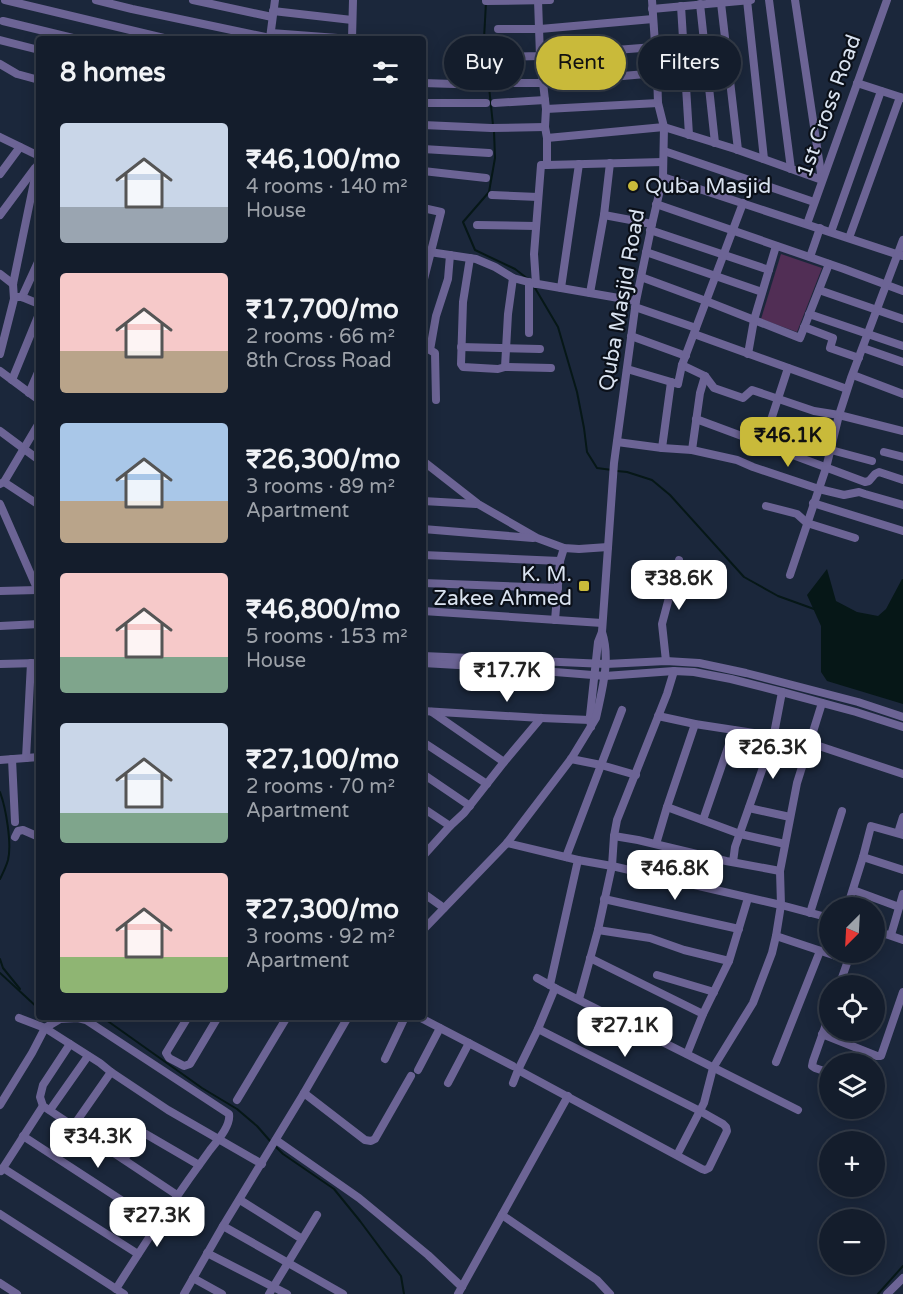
<!DOCTYPE html>
<html lang="en">
<head>
<meta charset="utf-8">
<style>
	:root { --surface:#141d2c; --page:#212a38; --text:#f1f3f6; --muted:#9da2a9; --line:#333b48; --accent:#c9ba3a }
	body { margin:0; font-family:"Varela Round",sans-serif; background:var(--page); color:var(--text); height:100vh; display:flex; flex-direction:column; font-size:22px; white-space:nowrap }
	* { box-sizing:border-box; margin:0 }
	p { font-size:20px; color:var(--muted) }
	.icon { flex:none; width:33px; height:33px; fill:none; stroke:currentColor; stroke-width:2; stroke-linecap:round; stroke-linejoin:round }
	.map { position:relative; flex:1; overflow:hidden }
	.details { position:absolute; left:36px; top:36px; width:390px; height:984px; display:flex; flex-direction:column; background:var(--surface); border-radius:6px; box-shadow:0 3px 15px #0003,0 0 0 2px var(--line) }
	.details>* { flex:none }
	.hud { position:absolute; left:444px; top:36px; width:369px; height:54px; display:flex; gap:12px }
	.needle { width:39px; rotate:204deg }
	.tools { position:absolute; left:819px; top:897px; display:grid; gap:12px }
	.tools a { display:grid; place-items:center; width:66px; height:66px; border-radius:50%; background:var(--surface); box-shadow:0 3px 15px #0003,0 0 0 2px var(--line); font-size:30px }
	.price { position:absolute; translate:-50% -51px; padding:0 14px; border-radius:12px; background:#fff; color:#222; font-size:20px; line-height:39px; filter:drop-shadow(0 2px 3px #0008) }
	.price::after { content:''; position:absolute; left:50%; top:36px; width:18px; height:14px; margin-left:-9px; background:inherit; clip-path:polygon(0 0,100% 0,50% 100%) }
	.price.active { background:var(--accent); color:#111 }
	ul { padding:0; list-style:none }
	li { display:flex; align-items:center; gap:18px; height:150px; padding:0 24px }
	li span { display:grid; place-items:center; flex:none; width:168px; height:120px; border-radius:6px; color:#555 }
	li>.icon { margin-inline-start:auto }
	span .icon { width:72px; height:72px; fill:#fffc; stroke-width:1 }
	li b { font-size:26px }
	h2 { display:flex; justify-content:space-between; align-items:center; height:72px; padding:0 24px; font-size:26px }
	.pill { padding:0 21px; border-radius:27px; background:var(--surface); box-shadow:0 3px 15px #0003,0 0 0 2px var(--line); font-size:21px; line-height:54px }
	.pill.active { background:var(--accent); color:#111 }
	.map>svg:first-child { display:block }
	.green { fill:#512e55 }
	.water { fill:#061717 }
	.lines { fill:none; stroke-linecap:round; stroke-linejoin:round }
	.stream { stroke:#061717; stroke-width:2 }
	.minor { stroke:#6c6495; stroke-width:8 }
	.poi-dot { fill:#c9ba3a; stroke:#0b1019; stroke-width:2 }
	.labels { text-anchor:middle; dominant-baseline:central; stroke-width:4.5; stroke-linejoin:round; paint-order:stroke }
	.street-label { font-size:21px; fill:#dae3f0; stroke:#0b1019 }
	.poi-label { font-size:21px; fill:#dae3f0; stroke:#0b1019; text-anchor:start }
</style>
</head>
<body>
<div class="map">
<svg width="903" height="1294" viewBox="0 0 903 1294">
	<rect width="100%" height="100%" fill="#1b273b"/>
	<polygon class="green" points="781,254 822,268 797,332 761,319"/>
	<polygon class="water" points="827,569 836,601 857,612 878,616 886,609 902,579 903,579 903,704 827,681 821,672 821,626 807,595"/>
	<g class="lines">
		<g class="stream">
			<polyline points="486,2 484,39 493,125"/>
			<polyline points="494,131 495,158 489,192 463,222 475,250 515,269 528,279"/>
			<polyline points="535,288 558,327 577,392 584,428 587,452 597,468 612,470"/>
			<polyline points="617,471 627,472 652,480 670,495 744,577 778,596 814,609"/>
			<path d="M0 792C6 808 12 844 8 860 6 867 3 873 0 879"/>
			<polyline points="0,959 3,968 20,989"/>
			<polyline points="0,973 39,1009"/>
			<polyline points="102,1017 202,1088 237,1109 257,1126 271,1142"/>
			<polyline points="275,1146 283,1154 334,1189 360,1221 401,1276 404,1294"/>
			<polyline points="878,1294 903,1266"/>
		</g>
		<g class="minor">
			<polyline points="5,0 168,39"/>
			<polyline points="96,0 132,9 270,38"/>
			<polyline points="193,0 272,17"/>
			<polyline points="747,0 764,159"/>
			<polyline points="769,0 791,169"/>
			<polyline points="486,1 550,0"/>
			<polyline points="721,3 738,150"/>
			<polyline points="700,4 715,143"/>
			<polyline points="681,6 689,135"/>
			<polyline points="652,9 751,0"/>
			<polyline points="273,11 352,20"/>
			<polyline points="3,21 77,39"/>
			<polyline points="498,29 540,29 653,19"/>
			<polyline points="271,33 351,39"/>
			<polyline points="270,38 275,0"/>
			<polyline points="352,39 353,0"/>
			<polyline points="0,40 39,50"/>
			<polyline points="503,57 540,56 654,47"/>
			<polyline points="0,64 17,74 39,80"/>
			<polyline points="423,83 485,85"/>
			<polyline points="495,83 543,83 657,73"/>
			<polyline points="857,83 903,98"/>
			<polyline points="423,103 486,103"/>
			<polyline points="495,103 545,100"/>
			<polyline points="546,109 658,103"/>
			<polyline points="423,125 491,128 545,127"/>
			<polyline points="0,137 39,156"/>
			<polyline points="547,138 664,127 735,149 822,180 795,0"/>
			<polyline points="423,149 489,153"/>
			<polyline points="664,151 814,202"/>
			<polyline points="547,165 663,162"/>
			<polyline points="423,171 486,178"/>
			<polyline points="0,174 20,147"/>
			<polyline points="663,177 902,256"/>
			<polyline points="492,195 538,197"/>
			<polyline points="656,204 844,269 903,291"/>
			<polyline points="423,208 441,212 423,283"/>
			<polyline points="0,215 35,168"/>
			<polyline points="604,215 652,224"/>
			<polyline points="807,224 887,0"/>
			<polyline points="477,225 536,226"/>
			<polyline points="650,230 769,270"/>
			<polyline points="831,232 881,91"/>
			<polyline points="849,238 900,97"/>
			<polyline points="423,251 476,259 495,267 513,278 532,283 636,301"/>
			<polyline points="646,252 762,292"/>
			<polyline points="810,257 820,228"/>
			<polyline points="470,258 463,302 461,364 463,367 498,369 505,367 508,314 513,278"/>
			<polyline points="0,274 13,284"/>
			<polyline points="641,277 706,301 800,338 829,264"/>
			<polyline points="529,282 529,333"/>
			<polyline points="536,284 534,254 541,165 547,165 547,138 545,127 546,109 540,56 538,0"/>
			<polyline points="561,288 579,164"/>
			<polyline points="819,290 903,319"/>
			<polyline points="590,293 604,215 610,163"/>
			<polyline points="17,297 22,297 39,304"/>
			<polyline points="22,297 39,260"/>
			<polyline points="635,307 696,328"/>
			<polyline points="809,314 903,346"/>
			<polyline points="804,327 833,338 830,348 859,358"/>
			<polyline points="694,334 847,389"/>
			<polyline points="631,336 686,356"/>
			<polyline points="461,347 540,349"/>
			<polyline points="863,348 903,362"/>
			<polyline points="0,354 14,299 13,284 39,158"/>
			<polyline points="748,354 754,320 776,246"/>
			<polyline points="682,365 705,376 714,388 743,398 752,390 814,411 839,415 903,431"/>
			<polyline points="505,367 551,368"/>
			<polyline points="627,369 678,384 682,365 743,203"/>
			<polyline points="0,371 39,400"/>
			<polyline points="853,375 903,394"/>
			<polyline points="12,380 39,314"/>
			<polyline points="29,393 39,370"/>
			<polyline points="436,400 435,353 430,350 436,316 448,279 450,255"/>
			<polyline points="696,419 865,482 869,481 875,474 879,472 903,480"/>
			<polyline points="770,423 788,368"/>
			<polyline points="0,431 39,460"/>
			<polyline points="617,442 662,448 692,450 737,460 753,467 819,489 844,495 859,492 865,494 903,505"/>
			<polyline points="662,448 671,382"/>
			<polyline points="692,450 700,393 705,376"/>
			<polyline points="831,450 872,461"/>
			<polyline points="884,452 903,457"/>
			<polyline points="423,461 478,504 537,538 564,548 579,549 608,547"/>
			<polyline points="4,482 39,505"/>
			<polyline points="0,484 4,482 39,423"/>
			<polyline points="423,501 476,504"/>
			<polyline points="813,503 903,531"/>
			<polyline points="0,504 39,593"/>
			<polyline points="766,506 797,514 807,523 855,538"/>
			<polyline points="423,529 533,538"/>
			<polyline points="423,555 560,561"/>
			<polyline points="790,575 826,468 839,415 851,378 903,240"/>
			<polyline points="423,583 558,588"/>
			<polyline points="0,591 37,590"/>
			<polyline points="423,611 602,623"/>
			<polyline points="555,620 560,561 564,548"/>
			<polyline points="0,626 39,624"/>
			<polyline points="423,656 606,664 666,661 699,663 746,673 858,702 903,717"/>
			<polyline points="666,661 662,624 679,560"/>
			<polyline points="423,663 493,667 605,676 674,671 694,672 731,679 782,692 856,712 903,727"/>
			<polyline points="0,664 39,663"/>
			<polyline points="423,711 541,718 590,720"/>
			<polyline points="432,712 504,762"/>
			<polyline points="658,716 695,724 773,736"/>
			<polyline points="591,727 590,716 598,642 602,632 614,463 636,301 652,224 663,177 664,127 658,103 657,73 652,0"/>
			<polyline points="423,742 487,784"/>
			<polyline points="810,743 903,774"/>
			<polyline points="26,758 31,663"/>
			<polyline points="12,759 15,822"/>
			<polyline points="571,759 601,765 636,775"/>
			<polyline points="0,760 39,757"/>
			<polyline points="423,774 470,806"/>
			<polyline points="667,807 740,834 785,844"/>
			<polyline points="423,808 450,826"/>
			<polyline points="749,808 790,817"/>
			<polyline points="703,820 734,730"/>
			<polyline points="898,833 903,817"/>
			<polyline points="614,836 638,840 726,861 780,871"/>
			<polyline points="15,837 18,831 23,830 39,837"/>
			<polyline points="507,843 578,860 612,866 781,905 830,918"/>
			<polyline points="656,844 667,807 695,724"/>
			<polyline points="423,856 450,826 464,813 504,762 541,718"/>
			<polyline points="566,857 622,710"/>
			<polyline points="863,857 903,870"/>
			<polyline points="733,862 735,847 773,739 782,692"/>
			<polyline points="853,890 899,907"/>
			<polyline points="423,893 444,908"/>
			<polyline points="604,899 739,929"/>
			<polyline points="847,908 863,857 871,826 903,835"/>
			<polyline points="810,913 842,811"/>
			<path d="M423 930 507 843 571 759 593 723 596 718C602 690 611 660 602 632"/>
			<polyline points="598,930 650,938 684,950 729,961"/>
			<polyline points="874,930 903,940"/>
			<polyline points="891,935 903,894"/>
			<polyline points="776,936 848,960"/>
			<polyline points="590,958 703,1014"/>
			<polyline points="657,975 714,992"/>
			<polyline points="537,978 555,988 798,1110"/>
			<polyline points="550,985 578,860"/>
			<polyline points="839,986 851,952"/>
			<polyline points="579,999 598,930 612,866 614,836 617,820 667,694 674,671"/>
			<polyline points="830,1013 813,1061 812,1066 815,1068 830,1073"/>
			<polyline points="188,1017 166,1053 169,1058 184,1066 190,1064 218,1017"/>
			<polyline points="419,1017 513,1066"/>
			<polyline points="19,1018 45,1028 100,1063 111,1072 168,1110 262,1164"/>
			<polyline points="822,1034 877,1056 881,1056 903,992"/>
			<polyline points="70,1044 43,1085 40,1097 43,1106 177,1195"/>
			<polyline points="687,1054 703,1014 729,961 748,898"/>
			<polyline points="385,1059 405,1017"/>
			<polyline points="776,1062 820,951"/>
			<polyline points="418,1070 440,1028"/>
			<polyline points="518,1070 702,1169 705,1170 709,1168 727,1131 726,1127 723,1124 700,1111 538,1029"/>
			<polyline points="448,1083 469,1043"/>
			<polyline points="513,1083 518,1070 538,1029 555,988"/>
			<polyline points="304,1093 365,1140 371,1141 375,1139 411,1076"/>
			<polyline points="237,1100 287,1017"/>
			<path d="M0 1105 32 1053 45 1028 60 1019 78 1018 86 1020 229 1114C231 1126 217 1141 210 1150 177 1195 146 1241 116 1289"/>
			<polyline points="50,1110 88,1056"/>
			<polyline points="74,1125 111,1072"/>
			<polyline points="23,1136 158,1224"/>
			<polyline points="276,1140 359,1198 428,1255 462,1287"/>
			<polyline points="677,1155 704,1103 713,1068 753,1003 772,953 776,936 781,905 780,871 797,783 822,703"/>
			<polyline points="124,1159 144,1133 199,1165"/>
			<polyline points="3,1168 138,1254"/>
			<polyline points="1,1171 43,1106"/>
			<polyline points="240,1200 302,1239"/>
			<polyline points="0,1214 124,1294"/>
			<polyline points="502,1215 597,1280 610,1294"/>
			<polyline points="223,1226 343,1294"/>
			<polyline points="207,1253 287,1294"/>
			<polyline points="193,1278 222,1294"/>
			<polyline points="0,1283 17,1294"/>
			<polyline points="184,1294 223,1226 304,1093 348,1017"/>
			<polyline points="269,1294 317,1215"/>
			<polyline points="458,1294 568,1096"/>
			<polyline points="887,1294 903,1278"/>
		</g>
	</g>
	<g class="poi-dot">
		<circle cx="633" cy="186" r="6"/>
		<rect x="578" y="580" width="12" height="12" rx="3"/>
	</g>
	<g class="labels">
		<g class="street-label">
			<text transform="translate(829 106) rotate(-70)">1st Cross Road</text>
			<text transform="translate(622 300) rotate(-80)">Quba Masjid Road</text>
		</g>
		<g class="poi-label">
			<text x="645" y="186">Quba Masjid</text>
			<text x="572" y="574" text-anchor="end">K. M.<tspan x="572" dy="24">Zakee Ahmed</tspan></text>
		</g>
	</g>
</svg>
<div class="tools">
<a><svg class="needle" viewBox="-14 -14 28 28"><path d="M0-13l5 13h-10z" fill="#e53935"/><path d="M0 13l5-13h-10z" fill="#9da2a9"/></svg></a>
<a><svg class="icon" aria-label="locate" viewBox="0 0 24 24"><circle cx="12" cy="12" r="6"/><path d="M12 2v4M12 18v4M2 12h4M18 12h4"/></svg></a>
<a><svg class="icon" aria-label="layers" viewBox="0 0 24 24"><path d="M12 4l9 5-9 5-9-5zM3 14l9 5 9-5"/></svg></a>
<a>+</a>
<a>−</a>
</div>
<b class="price active" style="left:788px;top:468px">₹46.1K</b>
<b class="price" style="left:679px;top:611px">₹38.6K</b>
<b class="price" style="left:507px;top:703px">₹17.7K</b>
<b class="price" style="left:773px;top:780px">₹26.3K</b>
<b class="price" style="left:675px;top:901px">₹46.8K</b>
<b class="price" style="left:625px;top:1058px">₹27.1K</b>
<b class="price" style="left:98px;top:1169px">₹34.3K</b>
<b class="price" style="left:157px;top:1248px">₹27.3K</b>
<div class="hud">
<a class="pill">Buy</a>
<a class="pill active">Rent</a>
<a class="pill">Filters</a>
</div>
<section class="details">
<h2>8 homes<svg class="icon" aria-label="filters" viewBox="0 0 24 24"><path d="M4 7h16M4 17h16"/><circle cx="9" cy="7" r="2"/><circle cx="15" cy="17" r="2"/></svg></h2>
<ul>
<li><span style="background:linear-gradient(#c9d6e8 70%,#9aa5b1 0)"><svg class="icon" aria-label="home" viewBox="0 0 24 24"><path d="M3 11l9-7 9 7M6 9v11h12V9"/></svg></span><div><b>₹46,100/mo</b><p>4 rooms · 140 m²</p><p>House</p></div></li>
<li><span style="background:linear-gradient(#f6c9c9 65%,#b9a48a 0)"><svg class="icon" aria-label="home" viewBox="0 0 24 24"><path d="M3 11l9-7 9 7M6 9v11h12V9"/></svg></span><div><b>₹17,700/mo</b><p>2 rooms · 66 m²</p><p>8th Cross Road</p></div></li>
<li><span style="background:linear-gradient(#a9c7e8 65%,#b9a48a 0)"><svg class="icon" aria-label="home" viewBox="0 0 24 24"><path d="M3 11l9-7 9 7M6 9v11h12V9"/></svg></span><div><b>₹26,300/mo</b><p>3 rooms · 89 m²</p><p>Apartment</p></div></li>
<li><span style="background:linear-gradient(#f6c9c9 70%,#7fa58c 0)"><svg class="icon" aria-label="home" viewBox="0 0 24 24"><path d="M3 11l9-7 9 7M6 9v11h12V9"/></svg></span><div><b>₹46,800/mo</b><p>5 rooms · 153 m²</p><p>House</p></div></li>
<li><span style="background:linear-gradient(#c9d6e8 75%,#7fa58c 0)"><svg class="icon" aria-label="home" viewBox="0 0 24 24"><path d="M3 11l9-7 9 7M6 9v11h12V9"/></svg></span><div><b>₹27,100/mo</b><p>2 rooms · 70 m²</p><p>Apartment</p></div></li>
<li><span style="background:linear-gradient(#f6c9c9 70%,#8fb573 0)"><svg class="icon" aria-label="home" viewBox="0 0 24 24"><path d="M3 11l9-7 9 7M6 9v11h12V9"/></svg></span><div><b>₹27,300/mo</b><p>3 rooms · 92 m²</p><p>Apartment</p></div></li>
</ul>
</section>
</div>
</body>
</html>
